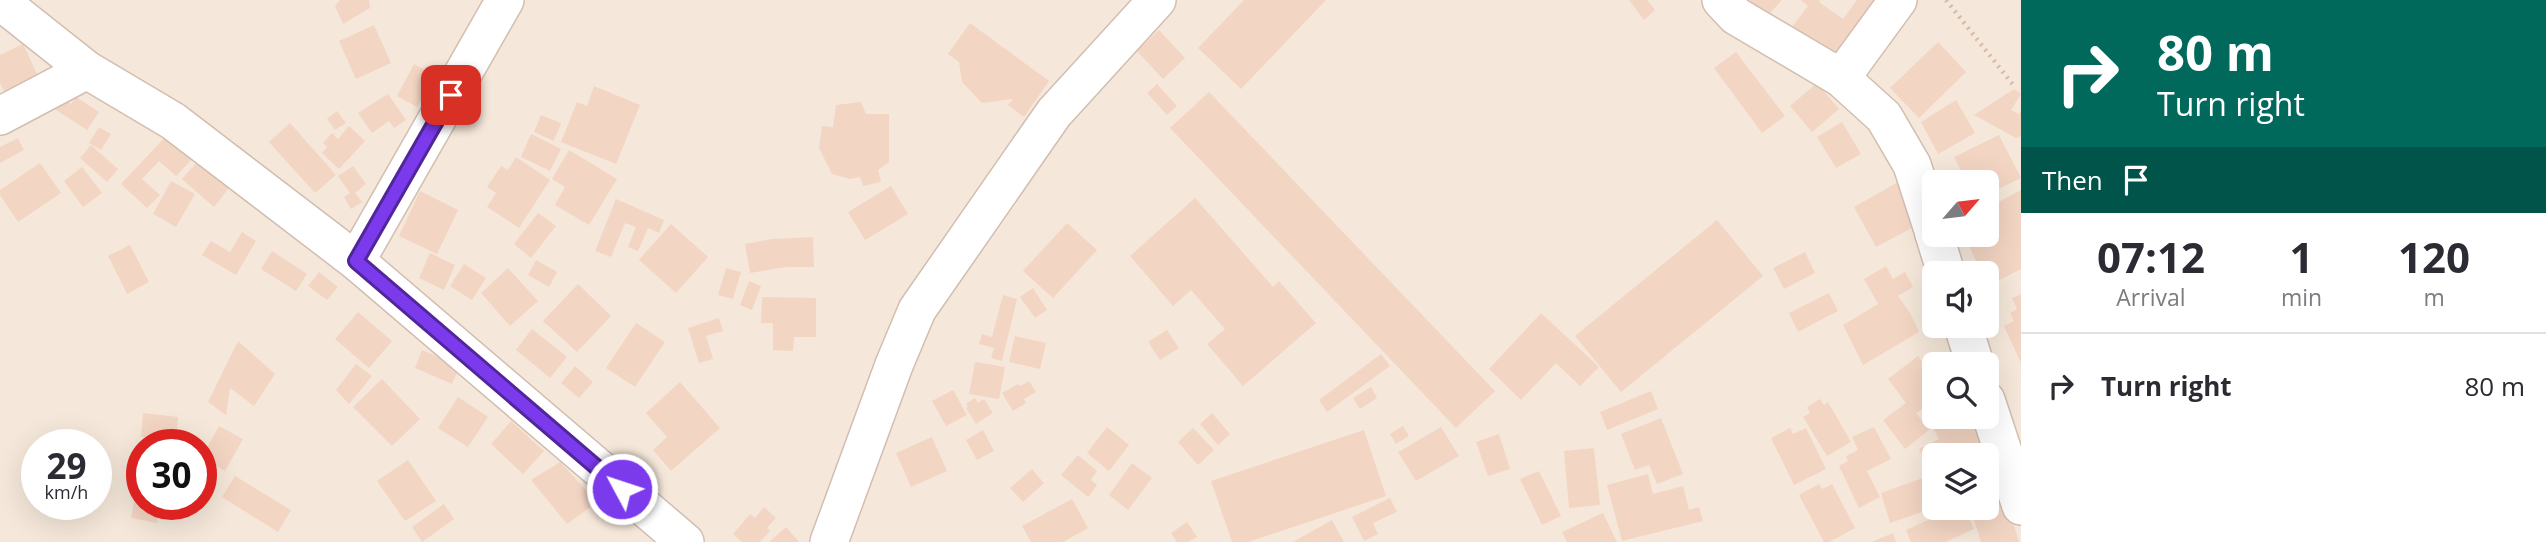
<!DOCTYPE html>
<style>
:root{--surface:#fff;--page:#f2f2f3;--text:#2b2b33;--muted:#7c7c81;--line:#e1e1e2}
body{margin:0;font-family:"Open Sans",sans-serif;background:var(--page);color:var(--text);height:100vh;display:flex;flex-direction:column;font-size:26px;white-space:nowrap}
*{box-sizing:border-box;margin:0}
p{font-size:23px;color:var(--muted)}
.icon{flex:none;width:38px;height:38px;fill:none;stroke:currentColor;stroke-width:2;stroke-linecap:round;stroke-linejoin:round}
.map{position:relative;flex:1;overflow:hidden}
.panel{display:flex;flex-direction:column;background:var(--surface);width:525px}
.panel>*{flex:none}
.banner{background:#00695c;color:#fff;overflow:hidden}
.needle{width:46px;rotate:62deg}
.fabs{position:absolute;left:1922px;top:170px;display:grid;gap:14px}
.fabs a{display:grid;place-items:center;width:77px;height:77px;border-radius:10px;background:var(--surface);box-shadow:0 7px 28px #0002;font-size:35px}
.speed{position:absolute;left:21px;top:429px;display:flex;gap:14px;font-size:35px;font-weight:700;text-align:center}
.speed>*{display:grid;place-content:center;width:91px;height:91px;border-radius:50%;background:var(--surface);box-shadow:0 7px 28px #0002;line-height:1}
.speed small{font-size:18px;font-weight:400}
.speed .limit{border:10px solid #d22;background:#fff;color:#111}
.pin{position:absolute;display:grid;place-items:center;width:60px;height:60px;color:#fff;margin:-30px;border-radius:14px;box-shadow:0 4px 10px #0006}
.me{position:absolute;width:77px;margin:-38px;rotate:310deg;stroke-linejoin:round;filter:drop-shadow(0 0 5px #0008)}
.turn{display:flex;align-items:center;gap:24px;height:147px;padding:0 21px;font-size:32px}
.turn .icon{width:91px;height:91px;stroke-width:2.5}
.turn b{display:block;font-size:49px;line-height:60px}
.then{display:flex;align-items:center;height:66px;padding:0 21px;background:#0003;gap:14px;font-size:26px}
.eta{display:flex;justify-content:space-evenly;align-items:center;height:119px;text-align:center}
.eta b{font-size:42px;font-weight:700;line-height:49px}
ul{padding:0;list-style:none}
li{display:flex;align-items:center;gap:21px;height:105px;padding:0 21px;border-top:2px solid var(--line)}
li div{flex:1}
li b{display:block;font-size:26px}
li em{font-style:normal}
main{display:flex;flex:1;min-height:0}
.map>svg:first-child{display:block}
.residential{fill:#f5e8da;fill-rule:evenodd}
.building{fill:#f3d5c3}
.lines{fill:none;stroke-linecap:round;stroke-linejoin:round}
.minor-casing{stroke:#d1beb0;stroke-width:40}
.path{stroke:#d9b8a5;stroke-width:4.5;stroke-dasharray:2 5;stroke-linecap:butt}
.minor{stroke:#fff;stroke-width:37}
.route-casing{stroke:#51269a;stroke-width:18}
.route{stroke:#7c3aed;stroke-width:12}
</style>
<main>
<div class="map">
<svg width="2021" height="542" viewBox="0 0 2021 542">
<rect width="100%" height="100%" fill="#fdf6ec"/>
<!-- residential -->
<path class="residential" d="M0,0H2021V542H0ZM1934,182H1986V234H1934ZM1934,273H1986V326H1934ZM1934,364H1986V416H1934ZM37,444H96V504H37ZM142,444H201V504H142ZM1934,455H1986V508H1934Z"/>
<!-- building -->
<g class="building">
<path d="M340,0H369L370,8L343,24L335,6Z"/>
<path d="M1244,0H1326L1241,89L1198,48Z"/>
<path d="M1629,0H1647L1655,10L1644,20Z"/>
<path d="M1736,0H1782L1761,23Z"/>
<path d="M1801,0H1820L1819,2L1843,19L1857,0H1884L1836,62L1792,27L1808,6Z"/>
<path d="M970,23L1049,81L1024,117L1008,105L1013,99L982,103L962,82L959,62L948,54Z"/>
<path d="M374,25L391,63L356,79L339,41Z"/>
<path d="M1159,30L1185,58L1163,79L1137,51Z"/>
<path d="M1938,42L1966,72L1919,118L1890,88Z"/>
<path d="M23,44L42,85L8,100L0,83V55Z"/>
<path d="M1736,52L1785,116L1762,133L1714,68Z"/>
<path d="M414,64L434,75L417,107L397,96Z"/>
<path d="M1817,83L1839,109L1812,132L1790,106Z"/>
<path d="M1157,84L1177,106L1167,115L1147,93Z"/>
<path d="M594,86L640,105L616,164L561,142L577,102L587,106Z"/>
<path d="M2014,89L2021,94L2011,110L2019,114L2021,111V136L2016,138L1974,115Z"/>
<path d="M1209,92L1495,391L1456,428L1170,128Z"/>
<path d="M388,94L406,120L394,128L389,121L372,133L358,113Z"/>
<path d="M76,97L99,112L87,130L56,110L63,99L71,104Z"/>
<path d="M1956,100L1975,133L1938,154L1921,122Z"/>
<path d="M861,102L866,114H889V162L878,170L881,182L863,186L860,177L850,179L832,174L819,148L822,126L833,127L836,105Z"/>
<path d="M337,111L346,123L335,130L327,119Z"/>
<path d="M541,115L561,123L554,141L534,132Z"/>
<path d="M1842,122L1861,154L1836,168L1817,137Z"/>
<path d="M290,123L336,175L315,193L269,142Z"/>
<path d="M349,126L365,141L339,169L322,153L327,147L323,143L332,133L338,139Z"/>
<path d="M99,127L111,134L101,150L89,143Z"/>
<path d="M168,134L193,158L176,176L159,161L142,179L160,195L147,208L121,184Z"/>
<path d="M531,134L561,149L550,171L521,157Z"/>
<path d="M1999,135L2021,178L1986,195V182H1967L1954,157Z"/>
<path d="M18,138L24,150L0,163V147Z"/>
<path d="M91,145L118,169L107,182L80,158Z"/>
<path d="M569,150L617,179L589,225L555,205L565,187L552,179Z"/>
<path d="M516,157L550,180L519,228L487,207L496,193L487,187L501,166L508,170Z"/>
<path d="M198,161L229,188L214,207L182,179Z"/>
<path d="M40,163L61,193L18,222L0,195V190Z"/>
<path d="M353,166L366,184L355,193L362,202L351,209L344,197L350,193L338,176Z"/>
<path d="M82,167L102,193L83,207L64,181Z"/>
<path d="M171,181L195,194L176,227L153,214Z"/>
<path d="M1900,181L1923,222L1876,247L1854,207Z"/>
<path d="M891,186L908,214L865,240L848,212Z"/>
<path d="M2021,190V269L1988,286L1986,273H1982L1963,234H1986V214L1995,210L1993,205Z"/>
<path d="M420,191L458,210L437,254L399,236Z"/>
<path d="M1195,198L1273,287L1279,281L1316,323L1243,386L1207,344L1225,329L1191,290L1173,306L1130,256Z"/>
<path d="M616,199L664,220L659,233L648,228L638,251L628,247L636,227L625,223L611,257L595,251Z"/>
<path d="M538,213L556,226L531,258L514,244Z"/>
<path d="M1717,220L1763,276L1621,392L1575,336Z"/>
<path d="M1067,223L1097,250L1053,298L1023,271Z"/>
<path d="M671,224L708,257L676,293L639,260Z"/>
<path d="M242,232L256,241L236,275L202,255L211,241L230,252Z"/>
<path d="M813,237L814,267H786L750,273L745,244L772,239Z"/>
<path d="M130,245L149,282L127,294L108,256Z"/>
<path d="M272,251L307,274L296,291L261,269Z"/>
<path d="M1805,252L1815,273L1784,289L1773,268Z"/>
<path d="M430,253L455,265L444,290L419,278Z"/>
<path d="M536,260L557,272L549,287L528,275Z"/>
<path d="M464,264L486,278L472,300L450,286Z"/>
<path d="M1886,266L1893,279L1905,272L1913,287L1898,296L1910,313L1919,332L1863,365L1843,325L1878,304L1864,279Z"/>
<path d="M508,268L538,301L510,326L481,293Z"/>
<path d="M726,268L741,272L733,299L718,295Z"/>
<path d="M319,272L338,287L327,300L308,286Z"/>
<path d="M749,281L761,286L752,310L740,305Z"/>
<path d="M578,284L611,316L577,352L543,321Z"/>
<path d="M1033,288L1047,310L1035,318L1020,297Z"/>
<path d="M1829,293L1838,311L1798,332L1789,313Z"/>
<path d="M2021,294V363L2004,326L2014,321L2010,313L2017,309L2012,298Z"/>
<path d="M1003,295L1017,299L1002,361L991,358L994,348L979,344L982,334L992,337Z"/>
<path d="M762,297L816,298V337H794L793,351L773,350V323H761Z"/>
<path d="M358,312L392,341L369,368L335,339Z"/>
<path d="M1541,313L1599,367L1580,386L1556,363L1521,400L1489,369Z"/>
<path d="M719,318L723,331L706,336L713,359L699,363L688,328Z"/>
<path d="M636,323L665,342L635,387L606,368Z"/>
<path d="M532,329L567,357L550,378L516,350Z"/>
<path d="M1167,330L1179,348L1160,360L1148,342Z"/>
<path d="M1015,336L1046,343L1040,369L1009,362Z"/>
<path d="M238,341L275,374L254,406L230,388L226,415L208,402Z"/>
<path d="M422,350L460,366L452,384L415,368Z"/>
<path d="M1381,354L1390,366L1327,412L1319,400Z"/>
<path d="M1918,356L1934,378V400L1916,413L1929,430L1905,449L1883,420L1906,403L1888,379Z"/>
<path d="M975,362L1005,367L999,399L969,394Z"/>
<path d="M356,364L372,376L349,404L336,390Z"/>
<path d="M575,366L593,382L579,398L561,383Z"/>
<path d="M382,379L420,419L392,446L353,407Z"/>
<path d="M1029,381L1036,392L1024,399L1026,403L1013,411L1002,393L1018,384L1020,386Z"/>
<path d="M680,382L720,428L671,471L653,450L667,437L646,413Z"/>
<path d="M1371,387L1377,398L1360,409L1353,398Z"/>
<path d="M953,390L967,415L946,426L932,401Z"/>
<path d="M1651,391L1658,409L1607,430L1600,412Z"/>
<path d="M458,397L488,417L468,447L438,428Z"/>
<path d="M975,398L978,403L984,399L993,413L976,424L966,408L968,407L966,404Z"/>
<path d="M1820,399L1824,405L1828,402L1851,442L1827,456L1803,417L1810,413L1807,407Z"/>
<path d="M143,413L178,417L176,441L141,437Z"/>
<path d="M1212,413L1230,434L1218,445L1200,424Z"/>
<path d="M1951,416H1971L1983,443L1958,455H1934V467L1930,469L1919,449L1939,439L1932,426Z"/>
<path d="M1661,418L1683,474L1657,484L1649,465L1635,470L1621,434Z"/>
<path d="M511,421L544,451L523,474L491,444Z"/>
<path d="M219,426L243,439L225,471L202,457Z"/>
<path d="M1403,426L1409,436L1396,444L1390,434Z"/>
<path d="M1107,427L1129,445L1109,471L1087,453Z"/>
<path d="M1441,427L1459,456L1416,481L1398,452Z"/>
<path d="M1874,427L1891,459L1867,471L1880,497L1859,508L1839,466L1848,461L1846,456L1858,450L1852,437Z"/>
<path d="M1193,428L1214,450L1198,465L1178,442Z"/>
<path d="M1790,428L1793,434L1806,428L1826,469L1794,485L1771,438Z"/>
<path d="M983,430L994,451L977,460L966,440Z"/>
<path d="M1364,430L1386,496L1248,542H1232L1211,481Z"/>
<path d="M1499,434L1510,469L1488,476L1476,442Z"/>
<path d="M932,437L947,471L911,487L896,453Z"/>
<path d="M1594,448L1600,505L1569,508L1564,451Z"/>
<path d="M1987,451L2000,485L1986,490V455H1976Z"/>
<path d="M1078,455L1097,471L1091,480L1097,485L1088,497L1061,475Z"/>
<path d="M408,460L436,501L405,521L377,481Z"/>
<path d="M560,462L597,502L567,524L531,480Z"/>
<path d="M1132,463L1152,478L1128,510L1109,495Z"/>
<path d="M1032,469L1044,483L1023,502L1010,488Z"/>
<path d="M1539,471L1561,516L1542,525L1520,479Z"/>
<path d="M1648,474L1653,494L1683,486L1689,510L1699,507L1703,521L1622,541L1607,485Z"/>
<path d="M1934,474V508L1890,523L1881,493Z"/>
<path d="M235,476L291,510L278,532L222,497Z"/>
<path d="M137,484H142V504H160L157,523L131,518Z"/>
<path d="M1819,484L1822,489L1832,484L1855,528L1829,542H1824L1799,495Z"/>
<path d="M1390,498L1397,512L1373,523L1378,534L1364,541L1352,517Z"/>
<path d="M1072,499L1088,528L1063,542H1031L1022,526Z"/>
<path d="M2006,499L2019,542H1981L1971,510L1986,508V505Z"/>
<path d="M444,504L454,519L422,542L412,527Z"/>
<path d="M764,507L776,518L767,528L770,531L760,542H742L733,534L750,514L755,518Z"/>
<path d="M1954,508H1964L1974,529L1945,542H1911L1906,530Z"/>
<path d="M1603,513L1617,542H1567L1562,532Z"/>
<path d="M1332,520L1344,542H1293Z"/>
<path d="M1187,522L1197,537L1188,542H1177L1171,533Z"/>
<path d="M786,527L799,542H769Z"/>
<path d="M1893,533L1896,542H1871Z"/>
</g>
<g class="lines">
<!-- minor casing -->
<g class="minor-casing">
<g id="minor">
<path d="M1721,0L1736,16L1841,78L1884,117L1912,165L1934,233"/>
<path d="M0,1L87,70L173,121L356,261L685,542"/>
<path d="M1841,78L1898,0"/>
<path d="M0,116L87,70"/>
<path d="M1934,234L1946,273"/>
<path d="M356,261L505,0"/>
<path d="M1963,326L1975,364"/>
<path d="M1986,400L2021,506"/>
<path d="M829,542L894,365L917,310L1054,113L1157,0"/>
</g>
</g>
<!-- path -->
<path class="path" d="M1946,0L2014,86"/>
<!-- minor -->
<use href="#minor" class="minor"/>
</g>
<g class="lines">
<!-- route casing -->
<g class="route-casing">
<path id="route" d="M451,95L356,261L622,489"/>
</g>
<!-- route -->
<use href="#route" class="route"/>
</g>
</svg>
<div class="fabs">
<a><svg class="needle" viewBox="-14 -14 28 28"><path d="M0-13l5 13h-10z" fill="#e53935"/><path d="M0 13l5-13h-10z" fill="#7c7c81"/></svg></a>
<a><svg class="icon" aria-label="sound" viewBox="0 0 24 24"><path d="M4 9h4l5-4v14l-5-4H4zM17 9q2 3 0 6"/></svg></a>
<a><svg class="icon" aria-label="search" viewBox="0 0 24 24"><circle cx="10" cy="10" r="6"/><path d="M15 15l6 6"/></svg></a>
<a><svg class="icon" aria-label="layers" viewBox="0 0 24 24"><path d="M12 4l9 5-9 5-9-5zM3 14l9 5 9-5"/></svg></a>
</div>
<div class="speed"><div>29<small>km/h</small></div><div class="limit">30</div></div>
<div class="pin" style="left:451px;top:95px;background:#d93025"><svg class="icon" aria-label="arrive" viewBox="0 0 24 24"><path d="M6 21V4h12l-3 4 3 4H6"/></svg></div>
<svg class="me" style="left:622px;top:489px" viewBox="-20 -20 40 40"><circle r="17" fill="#7c3aed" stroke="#fff" stroke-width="3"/><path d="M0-11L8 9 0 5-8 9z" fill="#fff"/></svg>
</div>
<section class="panel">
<div class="banner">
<div class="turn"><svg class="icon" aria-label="right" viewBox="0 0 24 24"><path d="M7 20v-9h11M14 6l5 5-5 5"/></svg><div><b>80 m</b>Turn right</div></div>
<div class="then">Then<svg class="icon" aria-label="arrive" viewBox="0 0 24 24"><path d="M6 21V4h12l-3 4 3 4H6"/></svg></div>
</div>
<div class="eta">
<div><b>07:12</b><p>Arrival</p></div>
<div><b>1</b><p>min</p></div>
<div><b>120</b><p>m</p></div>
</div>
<ul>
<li><svg class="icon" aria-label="right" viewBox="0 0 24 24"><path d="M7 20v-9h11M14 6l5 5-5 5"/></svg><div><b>Turn right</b></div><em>80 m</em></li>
</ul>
</section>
</main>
